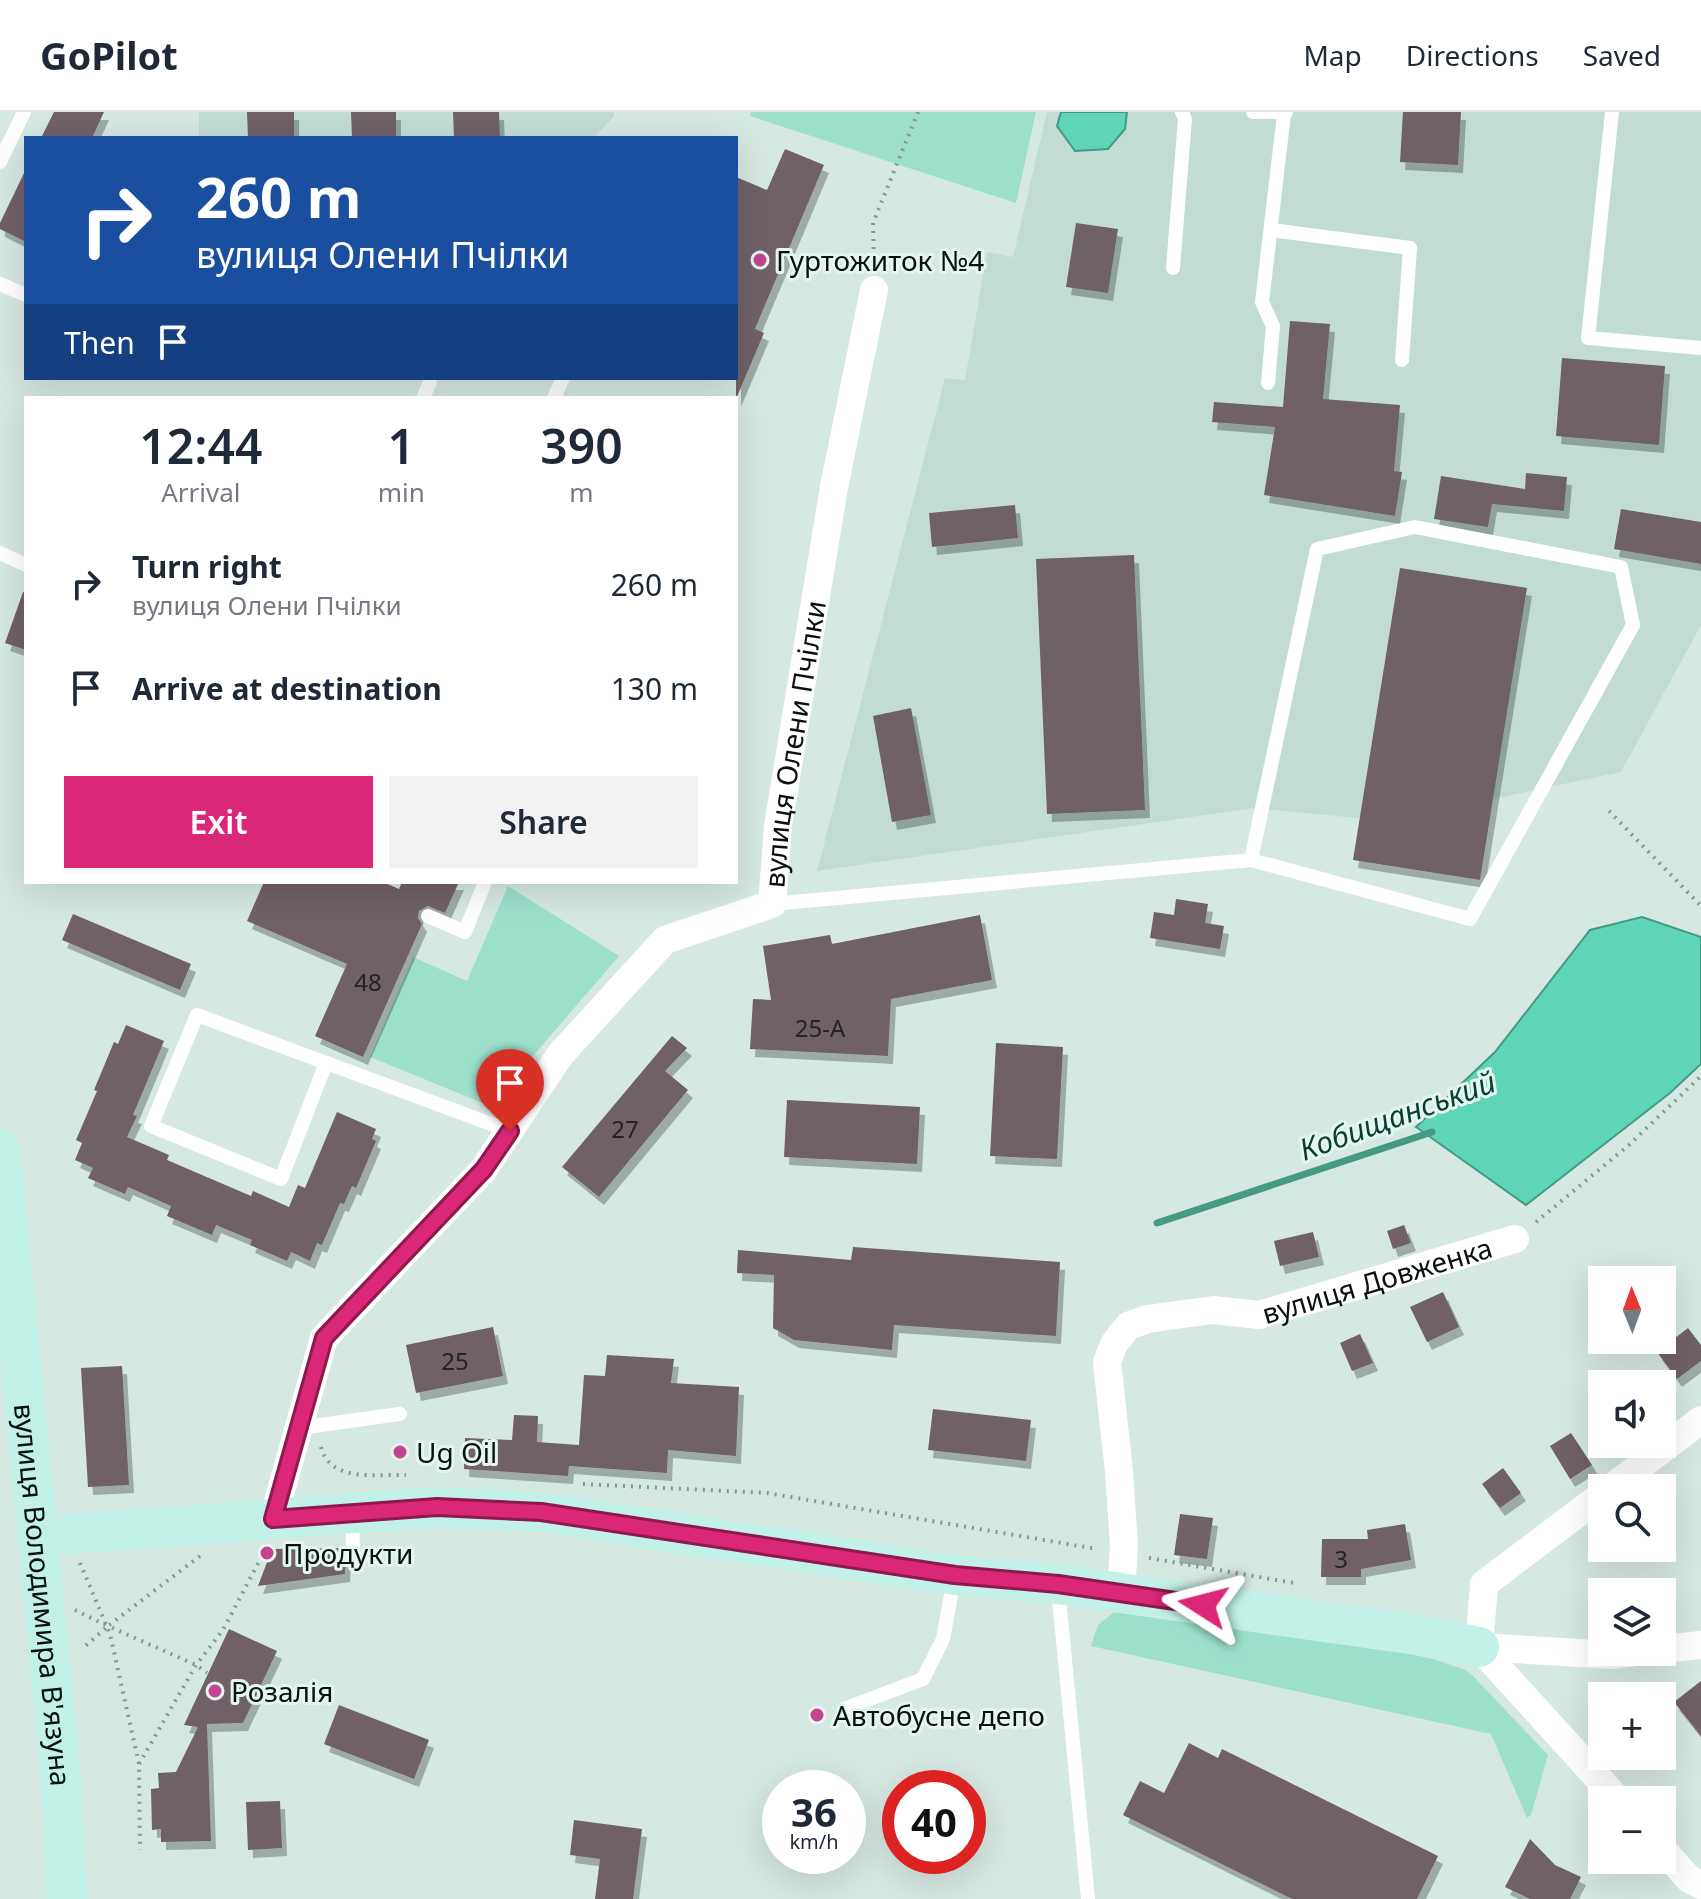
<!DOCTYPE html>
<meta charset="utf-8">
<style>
:root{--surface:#fff;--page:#f2f2f3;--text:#1f2937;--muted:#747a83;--line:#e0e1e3;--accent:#db2777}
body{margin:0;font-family:"Noto Sans",sans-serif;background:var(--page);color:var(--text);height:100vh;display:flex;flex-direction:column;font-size:30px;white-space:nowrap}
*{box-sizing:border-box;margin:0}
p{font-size:26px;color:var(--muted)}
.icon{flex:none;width:44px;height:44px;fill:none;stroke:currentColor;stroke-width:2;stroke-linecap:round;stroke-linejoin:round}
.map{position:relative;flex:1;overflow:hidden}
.drawer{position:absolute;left:24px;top:284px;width:714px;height:488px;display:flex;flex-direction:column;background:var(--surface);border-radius:0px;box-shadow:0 8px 32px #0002}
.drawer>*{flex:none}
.hud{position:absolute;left:24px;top:24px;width:714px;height:244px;border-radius:0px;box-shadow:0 8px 32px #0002;background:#1a4fa0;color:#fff;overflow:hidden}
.needle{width:52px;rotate:359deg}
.tools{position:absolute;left:1588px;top:1154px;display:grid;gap:16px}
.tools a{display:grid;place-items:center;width:88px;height:88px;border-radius:0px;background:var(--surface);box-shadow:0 8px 32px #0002;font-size:40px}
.speed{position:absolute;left:762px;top:1658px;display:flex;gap:16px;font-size:40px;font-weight:700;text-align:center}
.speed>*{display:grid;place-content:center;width:104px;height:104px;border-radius:50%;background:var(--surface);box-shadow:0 8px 32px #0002;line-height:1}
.speed small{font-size:20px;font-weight:400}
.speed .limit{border:12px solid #d22;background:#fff;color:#111}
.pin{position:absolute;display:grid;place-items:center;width:68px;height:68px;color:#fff;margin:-82px -34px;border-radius:50% 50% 50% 0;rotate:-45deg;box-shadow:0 0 8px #0007}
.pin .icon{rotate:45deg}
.me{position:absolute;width:88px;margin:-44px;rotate:279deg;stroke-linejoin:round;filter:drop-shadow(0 0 6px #0008)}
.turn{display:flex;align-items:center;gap:28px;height:168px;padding:0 40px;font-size:36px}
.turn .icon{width:104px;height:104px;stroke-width:2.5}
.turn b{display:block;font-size:56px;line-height:68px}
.then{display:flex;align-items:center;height:76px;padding:0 40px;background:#0003;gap:16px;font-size:30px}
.eta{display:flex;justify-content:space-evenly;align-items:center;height:136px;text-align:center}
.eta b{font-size:48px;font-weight:600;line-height:56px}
.primary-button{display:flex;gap:16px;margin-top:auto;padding:16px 40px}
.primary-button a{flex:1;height:92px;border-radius:0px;background:var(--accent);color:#fff;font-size:32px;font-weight:600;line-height:92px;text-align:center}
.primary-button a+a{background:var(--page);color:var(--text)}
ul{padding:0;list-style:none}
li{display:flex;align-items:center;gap:24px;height:104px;padding:0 40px}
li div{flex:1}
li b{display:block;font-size:30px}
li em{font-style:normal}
header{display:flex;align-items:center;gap:48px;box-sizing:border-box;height:112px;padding:0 40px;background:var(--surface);border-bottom:2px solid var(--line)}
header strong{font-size:38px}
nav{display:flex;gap:44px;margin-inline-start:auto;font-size:28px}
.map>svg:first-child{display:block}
.built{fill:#c2dcd4}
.green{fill:#9ce0cc}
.water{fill:#5ed5b6;stroke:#459a84;stroke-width:2}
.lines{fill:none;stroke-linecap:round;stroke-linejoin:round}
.stream{stroke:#459a84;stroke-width:7}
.building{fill:#6f6067;filter:url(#shadow)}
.path{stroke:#899792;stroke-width:4;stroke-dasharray:2 6;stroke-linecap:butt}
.lane{stroke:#fff;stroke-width:14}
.street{stroke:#fff;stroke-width:28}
.secondary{stroke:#c2f2e7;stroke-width:40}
.route-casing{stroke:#8e194d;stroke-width:20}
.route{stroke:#db2777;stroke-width:14}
.poi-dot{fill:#c3438e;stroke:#e4f6f0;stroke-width:3}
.labels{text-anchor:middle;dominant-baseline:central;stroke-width:6;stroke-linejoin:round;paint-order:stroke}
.number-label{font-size:24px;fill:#232525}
.poi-label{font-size:28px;fill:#0a110f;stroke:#e4f6f0;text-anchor:start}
.street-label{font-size:28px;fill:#0a110f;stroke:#e4f6f0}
.water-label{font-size:30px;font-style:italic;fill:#093f33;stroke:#e4f6f0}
</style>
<header>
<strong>GoPilot</strong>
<nav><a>Map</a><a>Directions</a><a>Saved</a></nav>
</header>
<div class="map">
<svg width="1701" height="1787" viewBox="0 0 1701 1787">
<defs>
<filter id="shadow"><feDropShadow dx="5" dy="8" stdDeviation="0" flood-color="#0004"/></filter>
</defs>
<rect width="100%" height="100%" fill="#d6e8e2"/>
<!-- built -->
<g class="built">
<path d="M199,0H614V4L594,26H199Z"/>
<path d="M1047,0H1701V513L1621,660L1387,709L1254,696L817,759L945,266L965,268L987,140L1013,145Z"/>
</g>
<!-- green -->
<g class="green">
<path d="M751,0H1036L1016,91L750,4Z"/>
<path d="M508,774L619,844L490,994L370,945L413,845L467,869Z"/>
<path d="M1114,1500L1418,1542L1466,1558L1473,1564L1548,1643L1531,1703L1527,1706L1491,1622L1091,1534L1098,1513Z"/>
</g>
<!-- water -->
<g class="water">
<path d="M1061,0H1127L1125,17L1108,37L1075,39L1057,14Z"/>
<path d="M1642,805L1701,825V952L1670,981L1526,1093L1416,1015L1495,940L1590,818Z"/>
</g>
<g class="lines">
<!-- stream -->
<path class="stream" d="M1157,1111L1432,1020"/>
</g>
<!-- building -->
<g class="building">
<path d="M54,0H104L92,26H41Z"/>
<path d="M247,0H294V26H248Z"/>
<path d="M351,0H396V26H352Z"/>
<path d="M453,0H499L500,26H454Z"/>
<path d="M1403,0H1461L1458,53L1400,50Z"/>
<path d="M785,37L824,53L755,217L764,221L736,287V65L767,78Z"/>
<path d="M26,57V130L0,117V111Z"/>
<path d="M1076,111L1118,117L1108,181L1066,175Z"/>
<path d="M1290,209L1330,212L1323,287L1400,293L1394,359L1402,360L1395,404L1264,383L1275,315L1212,310L1214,290L1283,295Z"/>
<path d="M1562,246L1665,254L1659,333L1556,324Z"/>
<path d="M1526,361L1567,365L1564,399L1492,392L1488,415L1434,407L1441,364L1525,377Z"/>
<path d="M1015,393L1018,426L932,435L929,401Z"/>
<path d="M1621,397L1701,410V452L1614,437Z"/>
<path d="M1134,443L1145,698L1047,702L1036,447Z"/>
<path d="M1400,456L1527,476L1480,768L1353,748Z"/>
<path d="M23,480L26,481V538L5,531Z"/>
<path d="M911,596L931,703L892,710L873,604Z"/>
<path d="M264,770H383L399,777L402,770H459L445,801L428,794L419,799L418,806L422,812L363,945L315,924L347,852L247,809Z"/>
<path d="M1176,787L1208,792L1205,811L1224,814L1220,837L1150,826L1154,800L1174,803Z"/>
<path d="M73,802L191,852L180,878L62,828Z"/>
<path d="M980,803L992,868L891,887L888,944L750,937L753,887L771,888L763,834L830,823L832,832Z"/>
<path d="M126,913L164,929L133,1003L137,1004L127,1025L169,1043L167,1048L251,1084L253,1079L289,1095L298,1073L305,1076L337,1000L376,1017L372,1027L376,1029L356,1076L352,1074L344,1092L340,1091L322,1133L317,1131L310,1149L291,1140L287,1149L250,1133L252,1128L216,1113L212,1123L167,1104L171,1094L128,1075L125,1082L88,1066L93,1056L75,1048L82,1031L76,1028L97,979L94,978L114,930L118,932Z"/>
<path d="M672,924L687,936L665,959L688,978L599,1085L562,1055Z"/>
<path d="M996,931L1063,935L1057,1047L990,1044Z"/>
<path d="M787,988L920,995L917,1052L784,1045Z"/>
<path d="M1404,1113L1411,1131L1393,1137L1387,1119Z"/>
<path d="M1313,1120L1319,1145L1280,1154L1274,1129Z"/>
<path d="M853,1135L1060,1150L1056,1224L894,1213L892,1238L794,1228L773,1216L774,1163L737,1161L738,1138L851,1148Z"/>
<path d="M1443,1180L1459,1215L1427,1230L1410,1195Z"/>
<path d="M493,1215L503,1264L416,1281L406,1233Z"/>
<path d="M1688,1216L1701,1233V1249L1677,1267L1657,1240Z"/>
<path d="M1360,1222L1373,1251L1352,1259L1340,1231Z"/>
<path d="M607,1243L674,1247L671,1271L739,1275L736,1344L668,1338L667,1361L569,1354L568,1364L464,1357L465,1326L512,1328L514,1303L538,1304L537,1330L579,1333L584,1263L605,1264Z"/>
<path d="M122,1254L129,1373L88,1375L81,1256Z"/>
<path d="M933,1297L1031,1308L1026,1349L928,1338Z"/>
<path d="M1571,1321L1592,1353L1570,1367L1550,1334Z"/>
<path d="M1503,1356L1521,1381L1500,1396L1482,1372Z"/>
<path d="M1180,1402L1213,1406L1207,1447L1174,1443Z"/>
<path d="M1405,1412L1411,1448L1361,1457V1465H1321L1322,1427H1368L1367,1418Z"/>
<path d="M343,1436L346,1443L345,1462L258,1474L272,1437Z"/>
<path d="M229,1517L277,1539L243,1611L207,1612L211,1729L161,1730V1717L152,1718L151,1677L159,1676L158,1661L176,1660L198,1615L184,1613Z"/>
<path d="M1701,1569V1624L1674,1590Z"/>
<path d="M339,1593L429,1628L414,1667L324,1632Z"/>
<path d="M1189,1631L1218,1646L1222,1637L1438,1744L1417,1787H1292L1123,1703L1140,1669L1164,1681Z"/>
<path d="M280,1689L282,1736L248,1738L246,1690Z"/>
<path d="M574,1708L642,1717L633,1787H595L600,1747L570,1743Z"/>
<path d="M1530,1727L1555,1753L1581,1765L1570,1787H1530L1505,1775Z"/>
</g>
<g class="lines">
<!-- path -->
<g class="path">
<path d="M874,153L873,111L918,0"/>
<path d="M1609,699L1701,794"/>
<path d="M1536,1110L1629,1033L1701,964"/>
<path d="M321,1335C330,1371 377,1362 406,1363"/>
<path d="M583,1372L767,1381L1097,1437"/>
<path d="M200,1444L108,1514L196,1553L207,1561"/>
<path d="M1149,1446L1294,1471"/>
<path d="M80,1451L110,1522L139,1652L140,1738"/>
<path d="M75,1498L108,1514L82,1537"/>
<path d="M139,1652L196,1553L223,1518L264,1440"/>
</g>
<!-- lane -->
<g class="lane">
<path d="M1253,0H1286"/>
<path d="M1612,0L1588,226L1701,236"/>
<path d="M0,50L24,0"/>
<path d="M1271,118L1410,136L1402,248"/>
<path d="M1173,156L1185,7L1182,0"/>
<path d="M0,172L26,183"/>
<path d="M1268,271L1273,214L1262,190L1284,2"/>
<path d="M423,286L430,270"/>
<path d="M554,286L563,266"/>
<path d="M0,441L26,453"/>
<path d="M772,792L1251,748L1317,437L1415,415L1621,455L1633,513L1470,807L1251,748"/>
<path d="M428,804L465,820L485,770"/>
<path d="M326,951L281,1067L151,1014L197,903L510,1019"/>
<path d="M299,1316L400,1302"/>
<path d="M352,1405L353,1436"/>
<path d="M1058,1476L1088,1787"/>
<path d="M844,1597L923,1567L943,1527L954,1467"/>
</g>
<!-- street -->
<g class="street">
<path d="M1611,1376L1701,1308"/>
<path id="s1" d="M273,1407L324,1226L484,1057L560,943L665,828L772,792L778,714L834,375L874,178"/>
<path id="s2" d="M1121,1481L1124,1434L1119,1360L1107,1250L1114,1232L1128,1214L1147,1207L1213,1198L1259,1203L1515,1127"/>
<path d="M1479,1535L1484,1472L1602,1383"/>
<path d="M1479,1535L1618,1688"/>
<path d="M1479,1535L1612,1543L1637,1540"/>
<path d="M1662,1537L1701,1533"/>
<path d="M1662,1737L1689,1767L1701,1773"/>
</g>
<!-- secondary -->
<g class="secondary">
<path id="s3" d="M0,1037L61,1665L67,1787"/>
<path d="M40,1424L437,1395L541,1400L955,1463L1058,1472L1416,1523L1479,1535"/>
</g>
</g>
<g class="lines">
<!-- route casing -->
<g class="route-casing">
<path id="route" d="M510,1019L484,1057L324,1226L273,1407L437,1395L541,1400L955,1463L1058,1472L1203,1493"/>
</g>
<!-- route -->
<use href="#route" class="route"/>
</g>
<!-- markers -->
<g class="poi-dot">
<circle cx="760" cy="148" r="8"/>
<circle cx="400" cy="1340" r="8"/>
<circle cx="267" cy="1441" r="8"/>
<circle cx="215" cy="1579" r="8"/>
<circle cx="817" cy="1603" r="8"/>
</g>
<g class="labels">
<!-- number labels -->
<g class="number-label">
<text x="368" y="869">48</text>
<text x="820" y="915">25-А</text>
<text x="625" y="1016">27</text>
<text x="455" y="1248">25</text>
<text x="1341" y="1446">3</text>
</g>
<!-- poi labels -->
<g class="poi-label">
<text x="776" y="148">Гуртожиток №4</text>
<text x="416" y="1340">Ug Oil</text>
<text x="283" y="1441">Продукти</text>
<text x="231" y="1579">Розалія</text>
<text x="833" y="1603">Автобусне депо</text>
</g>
<!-- street labels -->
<g class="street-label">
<text stroke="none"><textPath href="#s1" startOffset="988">вулиця Олени Пчілки</textPath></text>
<text stroke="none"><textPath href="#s2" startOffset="530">вулиця Довженка</textPath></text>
<text stroke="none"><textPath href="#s3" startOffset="448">вулиця Володимира В'язуна</textPath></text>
</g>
<!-- water labels -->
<g class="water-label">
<text transform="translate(1397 1003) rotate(-20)">Кобищанський</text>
</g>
</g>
</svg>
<div class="tools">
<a><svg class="needle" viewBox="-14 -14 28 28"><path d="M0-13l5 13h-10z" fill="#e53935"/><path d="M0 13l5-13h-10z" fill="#747a83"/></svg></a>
<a><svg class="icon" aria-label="sound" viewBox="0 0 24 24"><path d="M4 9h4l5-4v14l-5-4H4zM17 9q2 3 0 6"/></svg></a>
<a><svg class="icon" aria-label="search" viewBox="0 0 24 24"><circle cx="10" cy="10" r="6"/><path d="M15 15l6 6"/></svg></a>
<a><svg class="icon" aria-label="layers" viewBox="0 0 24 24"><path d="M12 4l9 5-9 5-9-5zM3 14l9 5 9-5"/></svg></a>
<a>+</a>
<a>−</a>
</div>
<div class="speed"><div>36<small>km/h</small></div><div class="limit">40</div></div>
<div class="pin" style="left:510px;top:1019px;background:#d93025"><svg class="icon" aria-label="arrive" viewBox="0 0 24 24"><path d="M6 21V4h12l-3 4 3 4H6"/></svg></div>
<svg class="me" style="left:1203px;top:1493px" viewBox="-20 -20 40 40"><path d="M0-17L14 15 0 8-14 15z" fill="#db2777" stroke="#fff" stroke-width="4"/></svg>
<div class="hud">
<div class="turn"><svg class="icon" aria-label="right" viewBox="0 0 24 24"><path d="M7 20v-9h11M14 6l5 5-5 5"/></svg><div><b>260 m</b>вулиця Олени Пчілки</div></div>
<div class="then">Then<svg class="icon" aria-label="arrive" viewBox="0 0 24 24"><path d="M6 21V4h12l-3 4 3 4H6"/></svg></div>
</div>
<section class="drawer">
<div class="eta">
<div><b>12:44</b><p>Arrival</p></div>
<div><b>1</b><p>min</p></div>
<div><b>390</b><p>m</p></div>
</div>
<ul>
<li><svg class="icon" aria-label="right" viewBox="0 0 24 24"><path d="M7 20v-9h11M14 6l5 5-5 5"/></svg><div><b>Turn right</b><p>вулиця Олени Пчілки</p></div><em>260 m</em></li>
<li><svg class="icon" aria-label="arrive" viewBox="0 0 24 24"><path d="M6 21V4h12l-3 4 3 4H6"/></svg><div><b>Arrive at destination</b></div><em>130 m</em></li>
</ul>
<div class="primary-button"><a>Exit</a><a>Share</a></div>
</section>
</div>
